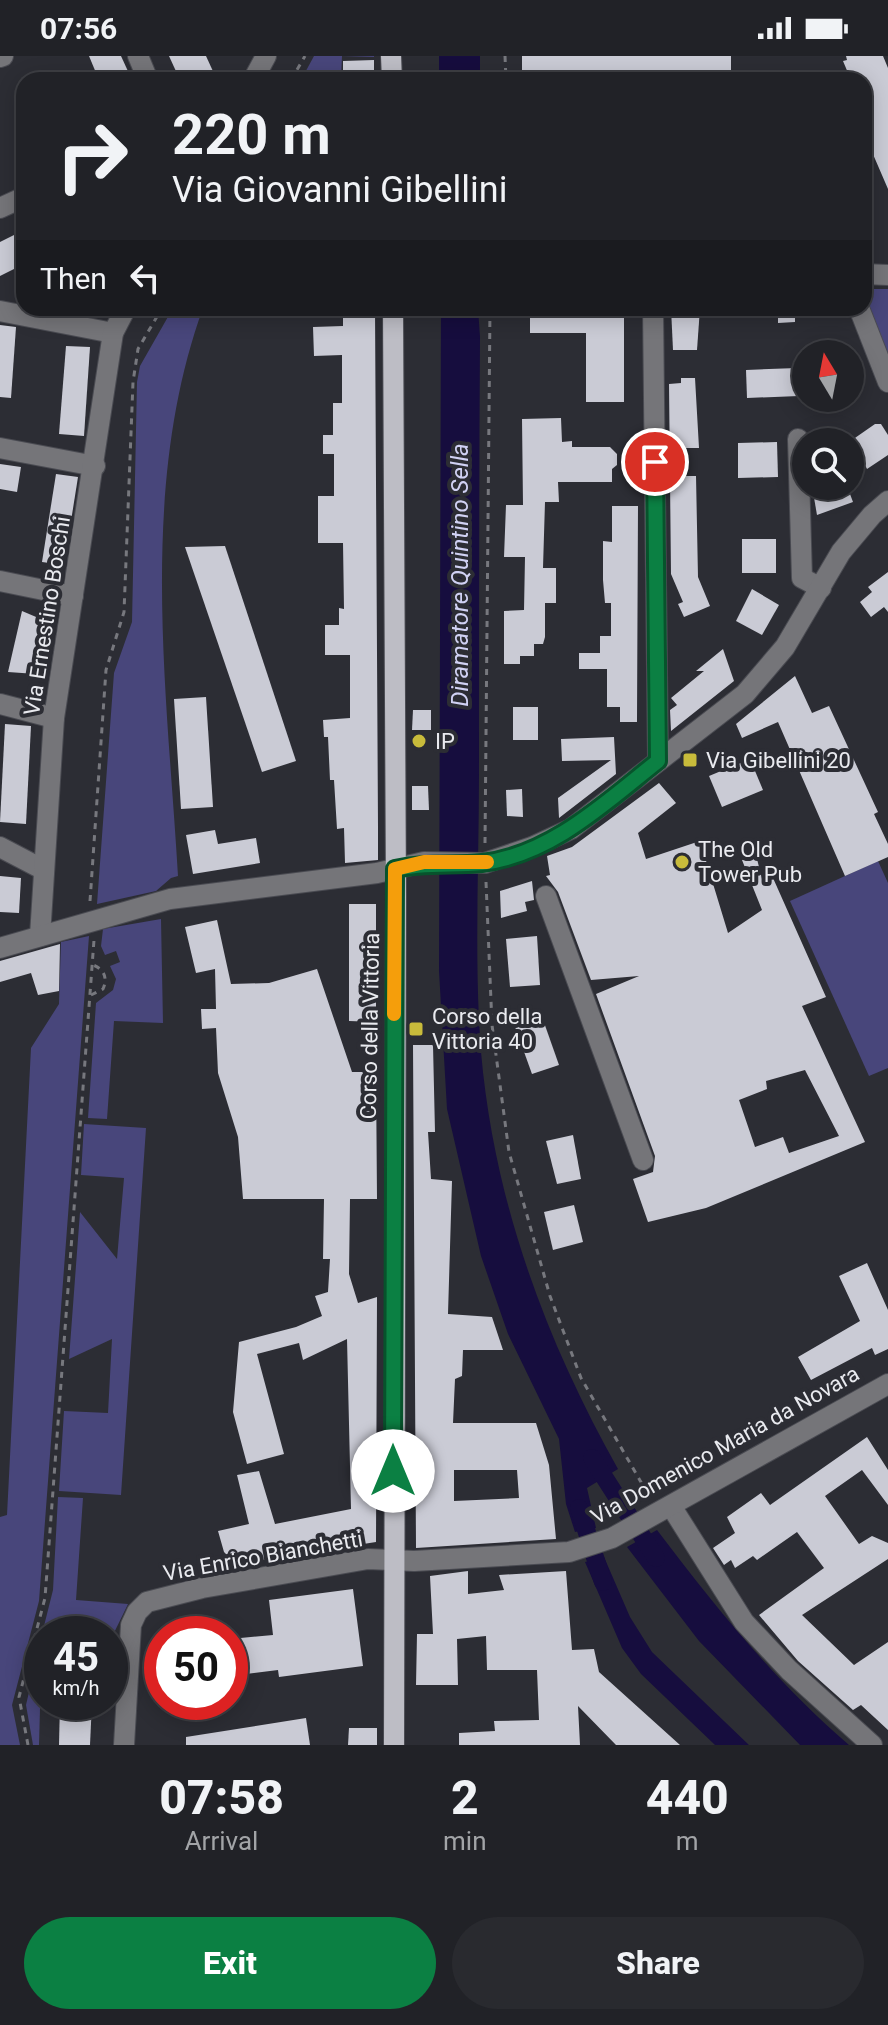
<!DOCTYPE html>
<style>
:root{--surface:#212227;--page:#292a2f;--text:#f1f3f6;--muted:#a2a4a7;--line:#3e3f44;--accent:#0b8043}
body{margin:0;font-family:Roboto,sans-serif;background:var(--page);color:var(--text);height:100vh;display:flex;flex-direction:column;font-size:30px;white-space:nowrap}
*{box-sizing:border-box;margin:0}
p{font-size:26px;color:var(--muted)}
.icon{flex:none;width:44px;height:44px;fill:none;stroke:currentColor;stroke-width:2;stroke-linecap:round;stroke-linejoin:round}
.map{position:relative;height:1689px;overflow:hidden}
.side{display:flex;flex-direction:column;background:var(--surface);flex:1}
.side>*{flex:none}
.guide{position:absolute;left:16px;top:16px;width:856px;height:244px;border-radius:24px;box-shadow:0 4px 20px #0003,0 0 0 2px var(--line);background:#212227;color:var(--text);overflow:hidden}
.needle{width:52px;rotate:350deg}
.tools{position:absolute;left:792px;top:284px;display:grid;gap:16px}
.tools a{display:grid;place-items:center;width:72px;height:72px;border-radius:50%;background:var(--surface);box-shadow:0 4px 20px #0003,0 0 0 2px var(--line);font-size:40px}
.speed{position:absolute;left:24px;top:1560px;display:flex;gap:16px;font-size:40px;font-weight:700;text-align:center}
.speed>*{display:grid;place-content:center;width:104px;height:104px;border-radius:50%;background:var(--surface);box-shadow:0 4px 20px #0003,0 0 0 2px var(--line);line-height:1}
.speed small{font-size:20px;font-weight:400}
.speed .limit{border:12px solid #d22;background:#fff;color:#111}
.pin{position:absolute;display:grid;place-items:center;width:68px;height:68px;color:#fff;margin:-34px;border:4px solid #fff;border-radius:50%;box-shadow:0 2px 8px #0007}
.me{position:absolute;width:88px;margin:-44px;rotate:0deg;stroke-linejoin:round;filter:drop-shadow(0 0 6px #0008)}
.turn{display:flex;align-items:center;gap:28px;height:168px;padding:0 24px;font-size:36px}
.turn .icon{width:104px;height:104px;stroke-width:2.5}
.turn b{display:block;font-size:56px;line-height:68px}
.then{display:flex;align-items:center;height:76px;padding:0 24px;background:#0003;gap:16px;font-size:30px}
.eta{display:flex;justify-content:space-evenly;align-items:center;height:136px;text-align:center}
.eta b{font-size:48px;font-weight:800;line-height:56px}
.primary-button{display:flex;gap:16px;margin-top:auto;padding:16px 24px}
.primary-button a{flex:1;height:92px;border-radius:48px;background:var(--accent);color:#fff;font-size:32px;font-weight:800;line-height:92px;text-align:center}
.primary-button a+a{background:var(--page);color:var(--text)}
.status{display:flex;justify-content:space-between;align-items:center;height:56px;padding:0 40px;background:var(--surface);direction:ltr}
.status svg{height:22px;fill:currentColor}
.map>svg:first-child{display:block}
.green{fill:#48467b}
.water{fill:#160d3e}
.lines{fill:none;stroke-linecap:round;stroke-linejoin:round}
.canal{stroke:#160d3e;stroke-width:18}
.building{fill:#cacbd5;fill-rule:evenodd}
.minor-casing{stroke:#4a4b52;stroke-width:22}
.major-casing{stroke:#4a4b52;stroke-width:22}
.path{stroke:#77787e;stroke-width:3;stroke-dasharray:6 6;stroke-linecap:butt}
.minor{stroke:#757579;stroke-width:20}
.major{stroke:#bdbdc5;stroke-width:20}
.route-casing{stroke:#07532c;stroke-width:20}
.route{stroke:#0b8043;stroke-width:14}
.slow{stroke:#f59e0b;stroke-width:14}
.poi-dot{fill:#c8bb3b;stroke:#2c2d34;stroke-width:3}
.labels{text-anchor:middle;dominant-baseline:central;stroke-width:8;stroke-linejoin:round;paint-order:stroke}
.street-label{font-size:22px;fill:#e9eaef;stroke:#2c2d34}
.poi-label{font-size:22px;fill:#e9eaef;stroke:#2c2d34;text-anchor:start}
.water-label{font-size:24px;font-style:italic;fill:#d0d1f3;stroke:#2c2d34}
</style>
<div class="status"><b>07:56</b><svg viewBox="0 0 49 12"><path d="M0 12V9h3v3zM5 12V6h3v6zM10 12V3h3v9zM15 12V0h3v12zM26 1h20v11H26zM47 4h2v5h-2z"/></svg></div>
<div class="map">
<svg width="888" height="1689" viewBox="0 0 888 1689">
<rect width="100%" height="100%" fill="#2c2d34"/>
<!-- green -->
<g class="green">
<path d="M314,0H374V1L342,0L341,22L301,24Z"/>
<path d="M864,233H888V310L864,246Z"/>
<path d="M173,252H203C138,432 167,633 178,820L171,822L156,835L97,848L114,617L132,566L137,326L140,310Z"/>
<path d="M878,805L888,827V1012L869,1020L790,845Z"/>
<path d="M161,863L163,967L114,965L107,1063L88,1062L96,947L113,934L116,923L110,910L120,906L116,895L105,899L101,890L103,873Z"/>
<path d="M89,880L39,1545L12,1649L20,1689H0V1461L7,1459L31,992L59,948L61,886Z"/>
<path d="M84,1068L146,1072L121,1439L59,1435L64,1355L108,1357L112,1283L69,1303L80,1156L117,1203L124,1122L81,1119Z"/>
<path d="M58,1441L83,1442L76,1544L128,1548L111,1583L110,1600V1578H42L53,1534Z"/>
<path d="M42,1580L39,1689H33L26,1649Z"/>
</g>
<!-- water -->
<g class="water">
<rect x="439" y="0" width="41" height="24"/>
<path d="M441,252H478L480,281C479,427 479,572 479,717C479,810 474,904 481,996C494,1145 545,1283 618,1413L587,1432L596,1472L575,1476L566,1448L559,1383L508,1278L481,1200L447,1053L439,915Z"/>
<path d="M657,1474C716,1552 775,1625 849,1689H800L699,1585L627,1491Z"/>
<path d="M604,1501L630,1561L652,1596L749,1689H715L641,1618L622,1592L585,1506Z"/>
</g>
<g class="lines">
<!-- canal -->
<g class="canal">
<path d="M592,1402L656,1502"/>
<path d="M579,1452L603,1526"/>
</g>
</g>
<!-- building -->
<g class="building">
<path d="M89,0H121L132,24H99Z"/>
<path d="M169,0H206L217,24H180Z"/>
<rect x="522" y="0" width="209" height="24"/>
<path d="M846,0H883L888,12V133L869,89L873,87L864,65V24H851L843,5L847,4Z"/>
<path d="M374,4V24H343V5Z"/>
<path d="M24,174V208L0,220V186Z"/>
<path d="M343,252H375L378,770V804L345,807L344,772L337,773L334,724H330L328,681H324L323,664L350,662V599H325V569H339V552L344,553L343,487H318V440H334V398H323V379H333V347H342V299L314,300L313,271L343,270Z"/>
<path d="M530,252H624V346H586V277H530Z"/>
<path d="M671,252H700L697,294H673Z"/>
<path d="M778,252H795V266L778,267Z"/>
<path d="M0,269L16,271L11,342L0,341Z"/>
<path d="M66,290L90,291L84,380L59,378Z"/>
<path d="M797,312L799,340L747,342L746,314Z"/>
<path d="M681,322H695L699,392H685V420H696L698,521L710,550L684,561L678,548L683,546L671,518L669,328L681,327Z"/>
<path d="M561,362L562,386L572,385V391H610L617,398V409L612,413V426H558L559,446H545L543,512H556V547H545V581L543,588H534V600H520V608H504V555L524,554L525,501H504L506,449H523L522,363Z"/>
<path d="M875,368H881L888,379V399L867,413L852,384Z"/>
<path d="M777,386L778,421L738,422V387Z"/>
<path d="M0,408L21,411L17,436L0,433Z"/>
<path d="M56,418L78,421L64,509L42,506Z"/>
<path d="M812,430H847L853,446L817,459Z"/>
<path d="M612,450H638L637,666H620V651H607V613H579V597H600V580H611V547H605L603,524V485L612,486Z"/>
<rect x="742" y="483" width="34" height="34"/>
<path d="M225,490L296,705L262,716L185,491Z"/>
<path d="M888,516V556L884,551L871,561L860,546L872,536L868,531Z"/>
<path d="M752,533L779,549L762,579L736,565Z"/>
<path d="M22,555L48,566L36,618L8,616Z"/>
<path d="M723,593L734,625L671,675L670,654L677,649L671,642L704,615H696Z"/>
<path d="M795,620L812,657L829,650L878,756L874,758L888,788V801L845,820L778,666L742,682L736,668Z"/>
<path d="M206,641L213,751L181,753L174,643Z"/>
<rect x="513" y="651" width="25" height="33"/>
<path d="M413,654H431V674H412Z"/>
<path d="M5,668L31,670L26,768L0,766Z"/>
<path d="M614,681L616,718L559,762L558,742L611,704L562,705L561,683Z"/>
<path d="M750,703L763,734L722,751L709,720Z"/>
<path d="M659,727L676,747L638,777L646,803L700,785L728,877L762,854L742,804L756,799L763,827L773,822L826,941L802,950L865,1086L706,1152L648,1166L633,1123L653,1116L655,1100L596,938L639,920L591,924L558,836L546,820L550,819L547,800L572,791ZM805,1014L839,1080L789,1097L783,1081L755,1091L739,1044L767,1033L766,1025Z"/>
<path d="M412,730H428L429,754H412Z"/>
<path d="M522,733L523,761L507,760L506,734Z"/>
<path d="M215,774L218,788L256,782L260,807L193,818L186,779Z"/>
<path d="M0,820L21,822L19,857L0,856Z"/>
<path d="M532,825L534,844L525,846L527,855L501,862L500,835Z"/>
<path d="M349,848H376V966L349,965Z"/>
<path d="M217,864L231,928L269,927L317,913L352,1016H376L377,1143H350L349,1218L358,1247L377,1241L376,1486L243,1507L234,1506L224,1496L218,1475L249,1468L237,1419L259,1415L275,1468L351,1453L347,1283L303,1304L299,1287L257,1298L284,1398L247,1408L233,1356L239,1286L296,1271L322,1260L315,1240L328,1236L330,1203H323L324,1143H243L238,1081L218,1017L216,972L202,973L201,953H216L215,913L196,917L185,871Z"/>
<path d="M537,880L540,929L510,931L506,883Z"/>
<path d="M60,888L59,935L38,939L31,917L0,926V905Z"/>
<path d="M541,958L559,1009L532,1018L514,968Z"/>
<path d="M413,989H433L435,1076H428L431,1123L452,1125L448,1258L492,1261L503,1294H463L462,1320L455,1323L453,1367H536L549,1409L556,1483L416,1492ZM454,1414H517L519,1442L454,1445Z"/>
<path d="M573,1079L581,1123L557,1128L546,1085Z"/>
<path d="M574,1149L583,1186L553,1194L544,1156Z"/>
<path d="M867,1207L888,1254V1293L875,1299L872,1292L811,1324L798,1301L860,1265L839,1220Z"/>
<path d="M867,1381L888,1414V1449L862,1414L825,1440L859,1488L872,1480L888,1487V1503L802,1559L854,1609L888,1586V1674L861,1649L853,1654L798,1605L759,1559L824,1512L797,1476L757,1504L753,1500L735,1512L731,1504L724,1509L713,1492L735,1477L727,1461L761,1437L770,1449Z"/>
<path d="M468,1515V1538L504,1534L499,1519L566,1515L572,1594L594,1593L599,1616L680,1689H616L578,1650L580,1689H459V1677L495,1675L494,1665L539,1664L537,1614H487L486,1580L457,1583L458,1629H416L417,1578H433L430,1520Z"/>
<path d="M353,1533L363,1610L279,1621L278,1614L230,1620V1583L273,1579L269,1544Z"/>
<path d="M60,1646H92L90,1689H59Z"/>
<path d="M306,1662L310,1689H186V1681Z"/>
<path d="M349,1672H377V1689H348Z"/>
</g>
<g class="lines">
<!-- minor casing -->
<g class="minor-casing">
<g id="minor">
<path d="M138,0L148,24"/>
<path d="M0,1L3,0"/>
<path d="M253,24L266,0"/>
<path d="M0,152L24,141"/>
<path d="M864,218L888,219"/>
<path d="M653,252L658,705"/>
<path d="M859,252L888,326"/>
<path d="M0,255L113,277"/>
<path d="M798,383L802,522L821,532"/>
<path d="M0,392L95,410"/>
<path d="M0,525L73,540"/>
<path d="M0,648L54,662"/>
<path d="M0,791L44,814"/>
<path d="M546,840L643,1104"/>
<path d="M40,880L54,662L113,277L126,252"/>
<path d="M0,892L170,843L377,817L424,806L485,807L532,791L571,773L745,638L785,591L841,496L872,459L888,445"/>
<path d="M671,1450L744,1566L789,1614L872,1689"/>
<path d="M124,1689L131,1569L137,1556L147,1546L202,1532L368,1503L414,1505L569,1496L612,1482L888,1328"/>
</g>
</g>
<!-- major casing -->
<g class="major-casing">
<g id="major">
<path d="M391,0L392,24"/>
<path d="M393,252L396,840L394,1689"/>
</g>
</g>
<!-- path -->
<g class="path">
<path d="M505,0L506,24"/>
<path d="M291,24L305,0"/>
<path d="M485,787L490,252"/>
<path d="M486,826L492,969L509,1096L550,1240L581,1322L649,1440"/>
<path d="M90,845L106,614L124,556L133,326L138,293L162,252"/>
<path d="M91,939L103,933C108,922 104,913 93,909"/>
<path d="M28,1689L19,1641L45,1542L94,884"/>
</g>
<!-- minor -->
<use href="#minor" class="minor"/>
<!-- major -->
<use href="#major" class="major"/>
</g>
<g class="lines">
<!-- route casing -->
<g class="route-casing">
<path id="route" d="M393,1415L395,813C425,806 452,810 482,807C551,799 606,746 658,705L655,406"/>
</g>
<!-- route -->
<use href="#route" class="route"/>
<!-- slow -->
<path class="slow" d="M394,958L395,813L424,806H487"/>
</g>
<!-- markers -->
<g class="poi-dot">
<circle cx="419" cy="685" r="8"/>
<rect x="682" y="696" width="16" height="16" rx="4"/>
<circle cx="682" cy="806" r="8"/>
<rect x="408" y="965" width="16" height="16" rx="4"/>
</g>
<g class="labels">
<!-- street labels -->
<g class="street-label">
<text transform="translate(47 560) rotate(-81)">Via Ernestino Boschi</text>
<text transform="translate(370 970) rotate(-89)">Corso della Vittoria</text>
<text transform="translate(725 1389) rotate(-29)">Via Domenico Maria da Novara</text>
<text transform="translate(263 1500) rotate(-10)">Via Enrico Bianchetti</text>
</g>
<!-- poi labels -->
<g class="poi-label">
<text x="435" y="685">IP</text>
<text x="706" y="704">Via Gibellini 20</text>
<text x="698" y="793">The Old<tspan x="698" dy="25">Tower Pub</tspan></text>
<text x="432" y="960">Corso della<tspan x="432" dy="25">Vittoria 40</tspan></text>
</g>
<!-- water labels -->
<g class="water-label">
<text transform="translate(460 519) rotate(-90)">Diramatore Quintino Sella</text>
</g>
</g>
</svg>
<div class="tools">
<a><svg class="needle" viewBox="-14 -14 28 28"><path d="M0-13l5 13h-10z" fill="#e53935"/><path d="M0 13l5-13h-10z" fill="#a2a4a7"/></svg></a>
<a><svg class="icon" aria-label="search" viewBox="0 0 24 24"><circle cx="10" cy="10" r="6"/><path d="M15 15l6 6"/></svg></a>
</div>
<div class="speed"><div>45<small>km/h</small></div><div class="limit">50</div></div>
<div class="pin" style="left:655px;top:406px;background:#d93025"><svg class="icon" aria-label="arrive" viewBox="0 0 24 24"><path d="M6 21V4h12l-3 4 3 4H6"/></svg></div>
<svg class="me" style="left:393px;top:1415px" viewBox="-20 -20 40 40"><circle r="19" fill="#fff"/><path d="M0-13L10 11 0 6-10 11z" fill="#0b8043"/></svg>
<div class="guide">
<div class="turn"><svg class="icon" aria-label="right" viewBox="0 0 24 24"><path d="M7 20v-9h11M14 6l5 5-5 5"/></svg><div><b>220 m</b>Via Giovanni Gibellini</div></div>
<div class="then">Then<svg class="icon" aria-label="left" viewBox="0 0 24 24"><path d="M17 20v-9H6M10 6l-5 5 5 5"/></svg></div>
</div>
</div>
<section class="side">
<div class="eta">
<div><b>07:58</b><p>Arrival</p></div>
<div><b>2</b><p>min</p></div>
<div><b>440</b><p>m</p></div>
</div>
<div class="primary-button"><a>Exit</a><a>Share</a></div>
</section>
